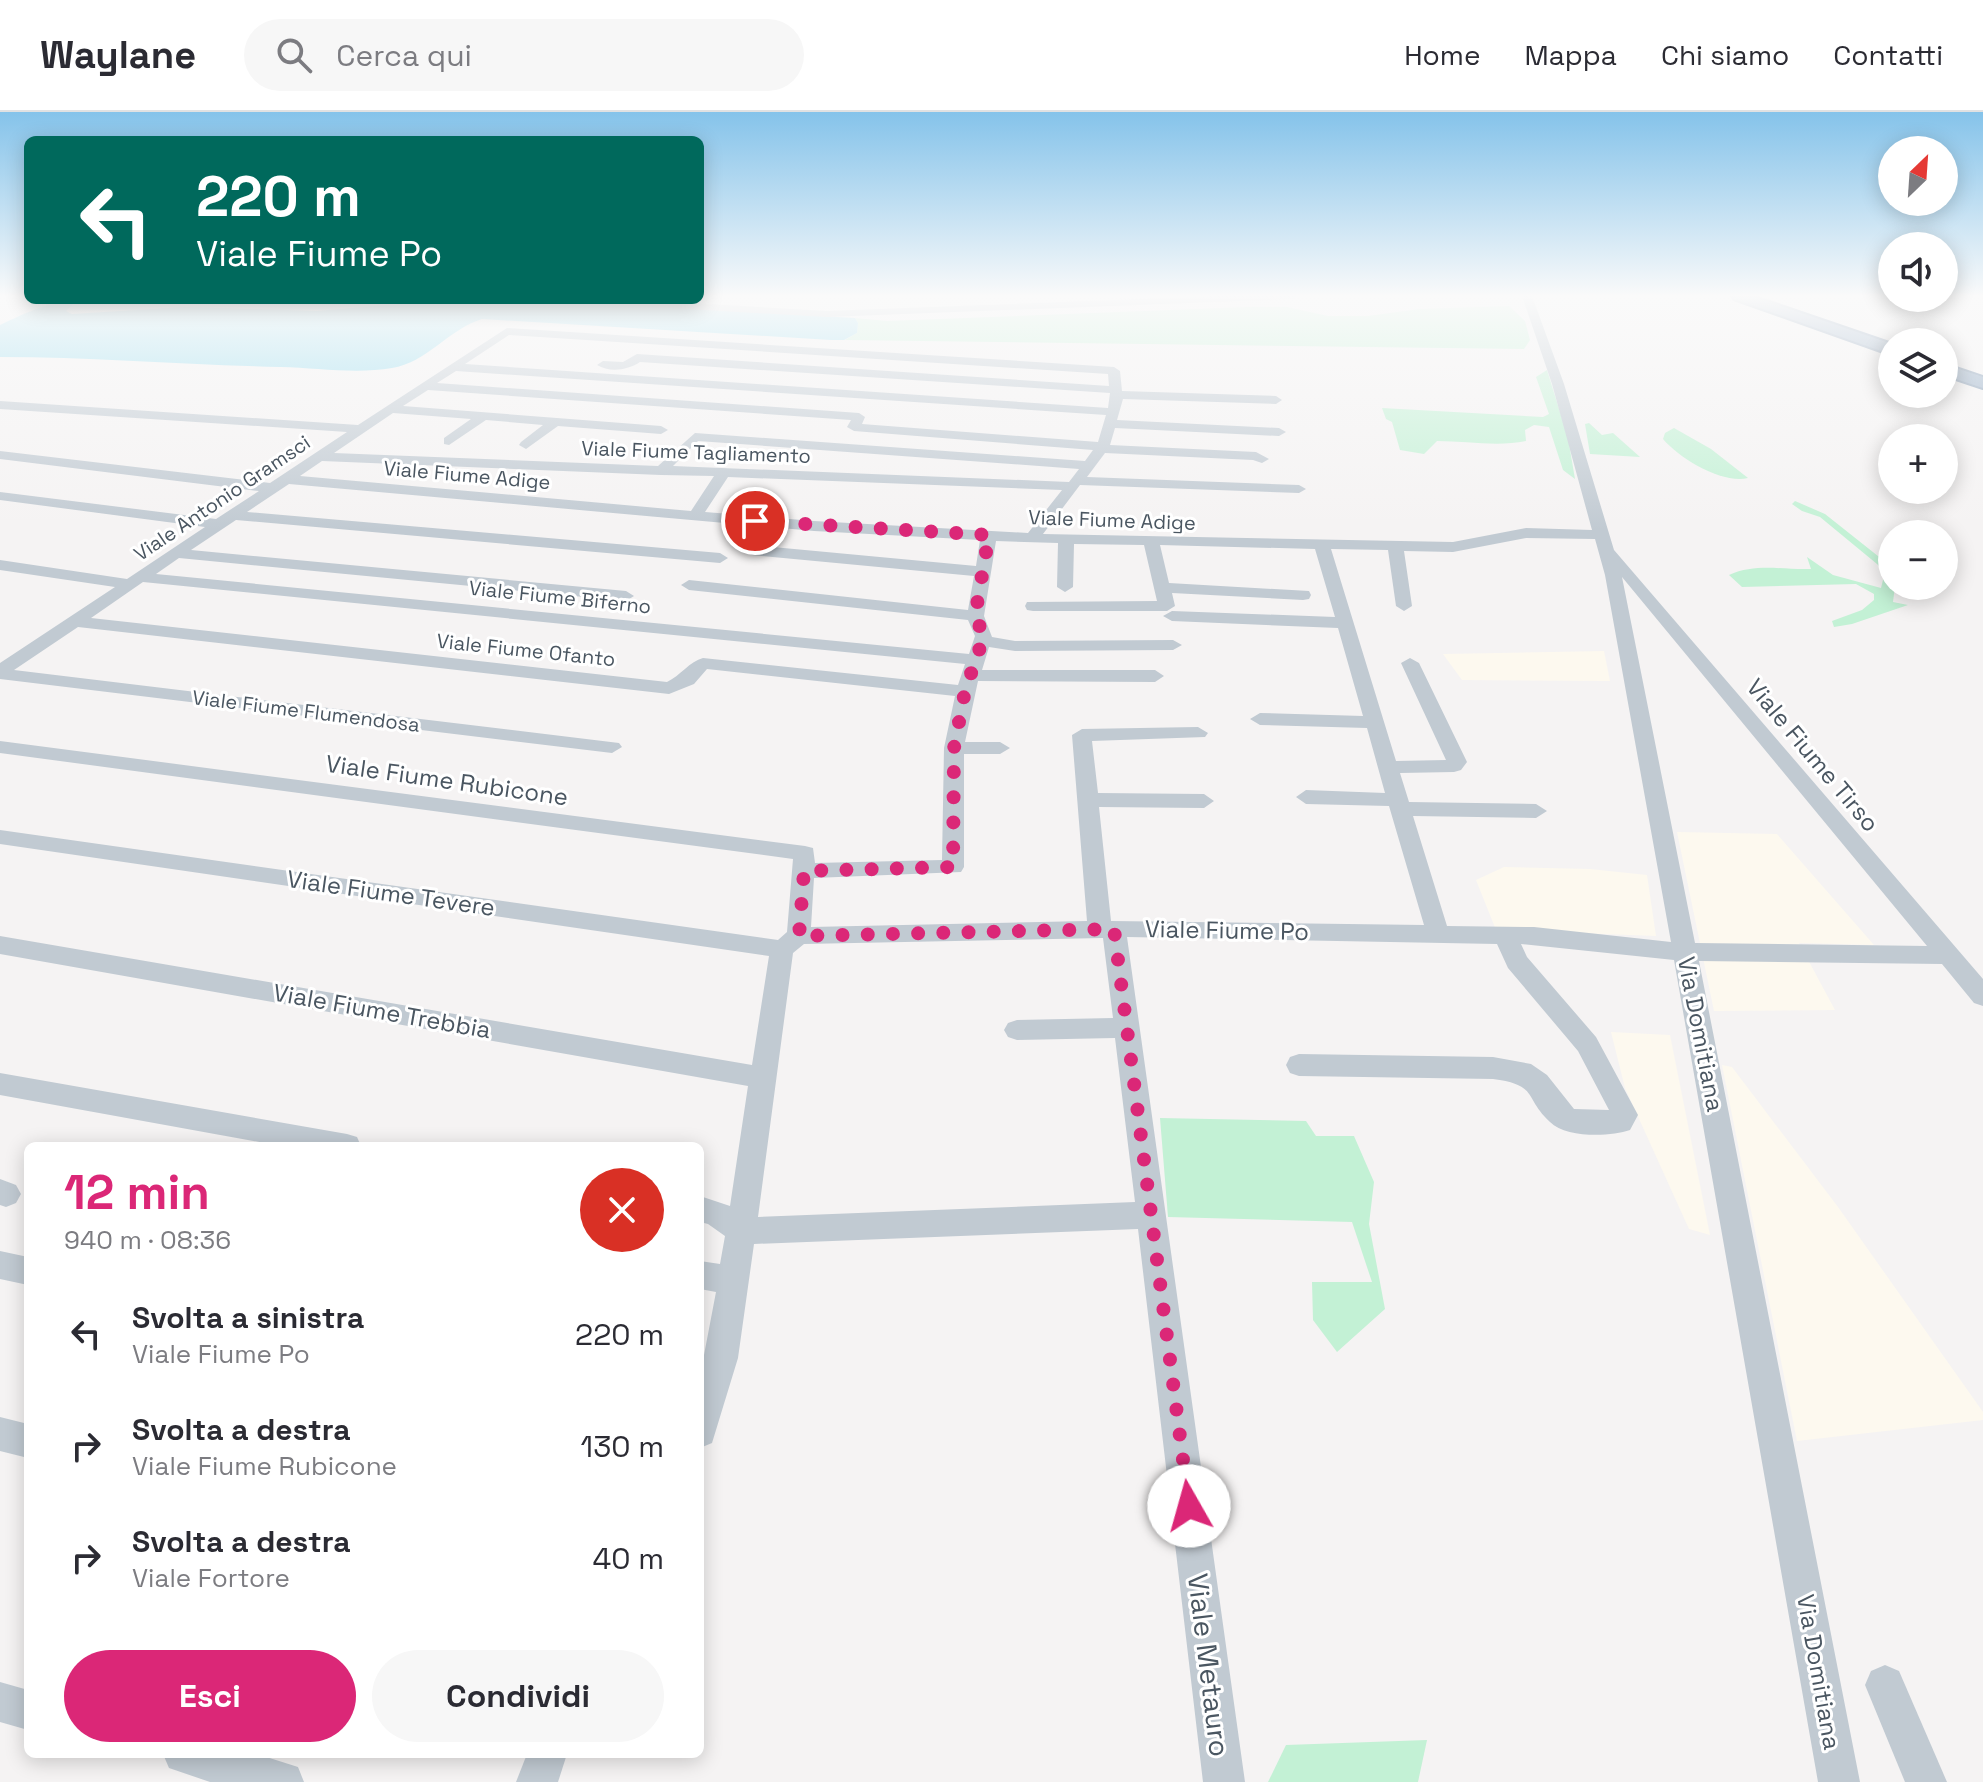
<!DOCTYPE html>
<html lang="it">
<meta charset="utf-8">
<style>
:root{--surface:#fff;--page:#f7f7f7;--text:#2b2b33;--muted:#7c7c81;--line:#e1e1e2;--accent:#db2777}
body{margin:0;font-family:"Space Grotesk",sans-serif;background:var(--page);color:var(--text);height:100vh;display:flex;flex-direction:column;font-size:30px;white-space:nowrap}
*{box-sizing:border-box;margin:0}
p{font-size:26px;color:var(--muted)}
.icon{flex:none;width:44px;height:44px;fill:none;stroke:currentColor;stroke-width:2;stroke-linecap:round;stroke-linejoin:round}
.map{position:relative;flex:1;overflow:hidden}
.side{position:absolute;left:24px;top:1030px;width:680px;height:616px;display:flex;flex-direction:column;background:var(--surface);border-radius:12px;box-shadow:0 4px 20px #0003}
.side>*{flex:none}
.guide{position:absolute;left:24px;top:24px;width:680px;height:168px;border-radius:12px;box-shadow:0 4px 20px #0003;background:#00695c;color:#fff;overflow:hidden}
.needle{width:52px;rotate:25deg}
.buttons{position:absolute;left:1878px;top:24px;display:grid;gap:16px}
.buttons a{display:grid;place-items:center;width:80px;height:80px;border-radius:50%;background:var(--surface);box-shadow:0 4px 20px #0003;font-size:40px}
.pin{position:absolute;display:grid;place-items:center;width:68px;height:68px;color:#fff;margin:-34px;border:4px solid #fff;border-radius:50%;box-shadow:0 2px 8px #0007}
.me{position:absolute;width:88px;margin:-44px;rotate:353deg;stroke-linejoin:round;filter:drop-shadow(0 0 6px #0008)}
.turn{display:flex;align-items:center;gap:28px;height:168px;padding:0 40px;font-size:36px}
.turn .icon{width:104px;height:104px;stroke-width:2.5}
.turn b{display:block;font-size:56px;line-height:68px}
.round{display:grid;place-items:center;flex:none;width:84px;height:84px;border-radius:42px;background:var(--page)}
.headline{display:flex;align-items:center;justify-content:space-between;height:136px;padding:0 40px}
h1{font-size:48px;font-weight:700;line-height:60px;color:var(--accent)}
.button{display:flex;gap:16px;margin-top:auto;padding:16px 40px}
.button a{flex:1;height:92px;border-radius:48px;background:var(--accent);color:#fff;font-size:32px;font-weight:700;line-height:92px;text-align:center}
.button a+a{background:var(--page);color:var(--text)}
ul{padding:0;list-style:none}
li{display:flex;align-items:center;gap:24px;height:112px;padding:0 40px}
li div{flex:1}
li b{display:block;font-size:30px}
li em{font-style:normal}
header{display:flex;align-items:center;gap:48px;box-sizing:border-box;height:112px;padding:0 40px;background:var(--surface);border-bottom:2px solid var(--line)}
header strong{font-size:38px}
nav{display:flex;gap:44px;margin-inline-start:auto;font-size:28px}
.search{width:560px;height:72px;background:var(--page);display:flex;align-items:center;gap:20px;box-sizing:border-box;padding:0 28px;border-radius:44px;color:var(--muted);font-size:30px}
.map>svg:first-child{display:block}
.commercial{fill:#fdf9ef}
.green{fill:#c3f1d5}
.water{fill:#90daee}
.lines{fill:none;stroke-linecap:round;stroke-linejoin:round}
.highway-casing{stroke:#7690ad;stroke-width:4}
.minor{fill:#c1cad2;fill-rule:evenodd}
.highway{fill:#8ba5c1;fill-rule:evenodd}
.route{stroke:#db2777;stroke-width:14;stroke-dasharray:0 25.2}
.labels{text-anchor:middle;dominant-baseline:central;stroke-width:6;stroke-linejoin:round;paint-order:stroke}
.far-street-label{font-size:20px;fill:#4a5661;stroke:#fff}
.street-label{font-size:24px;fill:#4a5661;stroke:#fff}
.near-street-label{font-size:28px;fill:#4a5661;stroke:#fff}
</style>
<header>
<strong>Waylane</strong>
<div class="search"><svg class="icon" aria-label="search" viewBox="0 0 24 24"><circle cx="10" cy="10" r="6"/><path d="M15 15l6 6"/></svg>Cerca qui</div>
<nav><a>Home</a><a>Mappa</a><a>Chi siamo</a><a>Contatti</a></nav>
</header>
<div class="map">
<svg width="1983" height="1670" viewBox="0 0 1983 1670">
<rect width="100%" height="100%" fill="#f5f3f3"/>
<!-- commercial -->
<g class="commercial">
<path d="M1604,539L1610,569L1462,568L1443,542Z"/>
<path d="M1677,720L1777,722L1874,833L1799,831L1835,898L1714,899Z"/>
<path d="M1504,755L1590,757L1647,763L1656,824L1496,818L1476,768Z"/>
<path d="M1611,920L1670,923L1710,1123L1689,1117L1625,976Z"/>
<path d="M1722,953L1732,955L1838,1095L1983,1300V1308L1797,1329Z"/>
</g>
<!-- green -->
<g class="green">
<path d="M1509,194L1525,209L1530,228L1524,237L845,228L857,221L858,211L855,206L887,209L1247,195H1287L1328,204H1368L1419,197Z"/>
<path d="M1547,258L1568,326L1575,367L1563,358L1549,315L1534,313L1525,318L1526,329C1497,335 1467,329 1437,329L1424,342L1400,338L1392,310L1386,307L1382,296L1543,305L1549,302L1536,265Z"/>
<path d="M1589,311L1602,323L1613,321L1640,345L1590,342L1585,312Z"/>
<path d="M1674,316L1711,337L1748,366C1722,372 1680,347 1663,327L1665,321Z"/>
<path d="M1795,389L1825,402L1888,452L1892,461V474H1895L1893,490L1908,493L1852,512L1834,515L1832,509L1862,498L1874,488V482L1856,472L1742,475L1729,463C1756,451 1782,458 1811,457L1807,445L1833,463L1881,476L1885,460L1877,452L1820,405L1802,399L1792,392Z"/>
<path d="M1160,1006L1306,1009L1316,1024H1354L1374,1070L1369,1112L1385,1197L1337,1240L1313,1208L1312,1170H1372L1352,1110L1168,1105Z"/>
<path d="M1427,1628L1418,1670H1268L1286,1633Z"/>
</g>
<!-- water -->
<path class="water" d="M447,188H556L855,206L858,211L857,221L844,228H831L482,207C449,217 426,251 392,256C357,262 317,256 281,255C187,253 94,245 0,245V213C26,201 46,190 75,190L66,199L72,202L185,195L317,199Z"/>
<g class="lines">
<!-- highway casing -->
<g class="highway-casing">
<g id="highway">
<path d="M1732,184H1752L1892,232V243L1734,187Z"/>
<path d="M1944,252L1983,265V276L1944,263Z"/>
</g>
</g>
<!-- minor -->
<g class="minor">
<path d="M1218,184H1297L1292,187L827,205L583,191L578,188H639L827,199Z"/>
<path d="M1522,184H1532L1564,272L1614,438L1983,867V894L1974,891L1942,852L1699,849L1860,1670H1818L1674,848L1521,832L1527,845L1596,925L1638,1003L1630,1018C1610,1025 1566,1026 1550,1010C1523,985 1539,973 1493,967L1299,964L1290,961L1286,953L1290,945L1299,942L1493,945L1531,952L1547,963L1574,997L1609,998L1578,939L1508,856L1497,832L1127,825L1245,1670H1203L1138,1117L754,1132L738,1246L712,1331L700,1336V1264L716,1180L700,1177V1149L720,1152L725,1124L708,1112L700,1110V1084L730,1094L748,974L0,842V824L752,953L769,844L0,732V718L778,828L787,820L793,747L0,641V629L805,734L813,736L815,751L942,748L944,636L955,584L707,557L694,572L669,582L78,515L14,558L619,631L622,635L612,641L0,567V551L115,475L0,458V448L127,467L205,415L0,388V380L216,407L259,379L0,347V339L270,371L347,320L0,297V289L358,313L507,216L1114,255L1120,259L1122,279L1276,284L1282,288L1276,292L1123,287L1117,308L1279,316L1286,320L1279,324L1115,316L1110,333L1256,340L1269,347L1262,351L1253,348L1105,341L1087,365L1299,373L1306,377L1299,381L1080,373L1043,422L1453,430L1526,416L1592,418L1552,272ZM509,223L1108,262L1109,274L637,242L623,250L603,249L597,253C610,261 628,258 640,250L1110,281L1108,296L465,252ZM456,259L1106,303L1098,330L862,312L865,305L859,301L437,271ZM428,278L851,308L847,315L854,319L1093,338L1085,349L695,321L658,354L334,341L393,301L471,307L444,326V332L449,333L486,308L543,313L521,330L519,333L526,337L558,314L661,322L668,318L661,314L403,294ZM698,329L1079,357L1069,370L673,354ZM322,349L661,363L714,364L691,399L300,364ZM728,365L1062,378L1028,421L814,409L705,400ZM289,372L814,419L980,428L976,454L752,433L744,438L752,443L974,464L968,498L689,468L681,473L689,478L968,508L975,524L969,542L156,462L179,446L626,489L634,484L626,479L191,438L236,408L720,451L728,446L720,441L247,400ZM1526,426L1595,427L1605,463L1671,830L1534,815L1447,814L1413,704L1536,706L1547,699L1536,692L1409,690L1400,661L1454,660L1461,658L1467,650L1419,551L1410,546L1401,551L1446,648L1396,649L1331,437L1388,438L1396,494L1404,499L1412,494L1404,439L1453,440ZM996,429L1058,431L1057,475L1065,480L1073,475L1074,432L1144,433L1157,489L1027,490L1025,494L1027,498L1033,499H1167L1175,494L1172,481L1303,488L1309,487L1311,483L1309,479L1169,471L1160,433L1315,437L1335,505L1172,499L1163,504L1172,509L1338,516L1363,604L1260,601L1250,607L1260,613L1367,616L1385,681L1306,678L1296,685L1306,692L1389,694L1424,813L1111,809L1099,695L1204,696L1214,689L1204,682L1098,681L1092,629L1205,625L1208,621L1198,615L1082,617L1072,623L1087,809L811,815L814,766L961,760L964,755V642H1000L1010,636L1000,630H965L978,569L1155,570L1164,564L1155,558H982L989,535L1015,539L1173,538L1182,533L1173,528L1015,529L992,525L984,504ZM1622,465L1927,834L1695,831ZM143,470L965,552L958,573L703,546C690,549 680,564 667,570L91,506ZM1103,826L1113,906L1017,908L1008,911L1004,918L1008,925L1017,928L1115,926L1135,1090L758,1105L793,841L804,832Z"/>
<path d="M329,188H346L341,191Z"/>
<path d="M0,961L347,1022L357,1025L361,1034H281L0,983Z"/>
<path d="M0,1067L16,1073L21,1082L16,1091L6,1095L0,1093Z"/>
<path d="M0,1139L28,1145V1173L0,1167Z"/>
<path d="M0,1305L28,1312V1346L0,1339Z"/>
<path d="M1885,1553L1899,1559L1947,1670H1905L1865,1573L1871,1559Z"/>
<path d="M0,1570L28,1578V1618L0,1610Z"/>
<path d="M163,1642H257L298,1655L304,1670H210L169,1656Z"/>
<path d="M527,1642H567L558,1670H516Z"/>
</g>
<!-- highway -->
<use href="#highway" class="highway"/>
</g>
<!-- sky -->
<linearGradient id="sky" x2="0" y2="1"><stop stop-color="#85c3ea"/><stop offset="0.44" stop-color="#fafafa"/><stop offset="1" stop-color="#fafafa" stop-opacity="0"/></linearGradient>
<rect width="1983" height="418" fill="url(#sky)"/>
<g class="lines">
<!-- route -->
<path class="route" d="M755,409L989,423L975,504L984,524L965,579L954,636L953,755L804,759L799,824L1114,817L1189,1394"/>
</g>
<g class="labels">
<!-- far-street labels -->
<g class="far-street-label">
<text transform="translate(696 340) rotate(2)">Viale Fiume Tagliamento</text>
<text transform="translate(467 363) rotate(5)">Viale Fiume Adige</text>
<text transform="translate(222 386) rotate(-34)">Viale Antonio Gramsci</text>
<text transform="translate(1112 408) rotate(2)">Viale Fiume Adige</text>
<text transform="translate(560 485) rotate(6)">Viale Fiume Biferno</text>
<text transform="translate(526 538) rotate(6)">Viale Fiume Ofanto</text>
<text transform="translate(306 599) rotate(7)">Viale Fiume Flumendosa</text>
</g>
<!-- street labels -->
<g class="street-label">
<text transform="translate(1813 643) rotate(50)">Viale Fiume Tirso</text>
<text transform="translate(447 668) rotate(8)">Viale Fiume Rubicone</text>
<text transform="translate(391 781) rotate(8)">Viale Fiume Tevere</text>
<text transform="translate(1227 818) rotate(1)">Viale Fiume Po</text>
<text transform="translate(382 899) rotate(10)">Viale Fiume Trebbia</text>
<text transform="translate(1701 922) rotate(79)">Via Domitiana</text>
<text transform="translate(1819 1560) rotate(80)">Via Domitiana</text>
</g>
<!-- near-street labels -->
<g class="near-street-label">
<text transform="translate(1209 1553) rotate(83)">Viale Metauro</text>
</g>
</g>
</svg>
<div class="buttons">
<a><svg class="needle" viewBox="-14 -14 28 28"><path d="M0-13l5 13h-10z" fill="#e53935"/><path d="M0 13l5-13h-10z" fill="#7c7c81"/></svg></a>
<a><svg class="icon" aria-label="sound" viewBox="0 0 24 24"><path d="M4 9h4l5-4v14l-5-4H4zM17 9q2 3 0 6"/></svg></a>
<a><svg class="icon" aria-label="layers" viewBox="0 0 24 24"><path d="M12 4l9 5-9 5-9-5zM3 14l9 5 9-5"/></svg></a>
<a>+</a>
<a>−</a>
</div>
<div class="pin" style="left:755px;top:409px;background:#d93025"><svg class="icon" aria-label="arrive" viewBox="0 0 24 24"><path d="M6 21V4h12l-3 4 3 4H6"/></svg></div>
<svg class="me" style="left:1189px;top:1394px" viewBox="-20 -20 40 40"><circle r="19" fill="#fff"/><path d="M0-13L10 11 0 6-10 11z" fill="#db2777"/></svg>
<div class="guide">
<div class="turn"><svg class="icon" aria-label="left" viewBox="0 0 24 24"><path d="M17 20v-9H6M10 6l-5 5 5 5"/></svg><div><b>220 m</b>Viale Fiume Po</div></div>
</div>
<section class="side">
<div class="headline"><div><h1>12 min</h1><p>940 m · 08:36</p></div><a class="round" style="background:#d93025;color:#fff"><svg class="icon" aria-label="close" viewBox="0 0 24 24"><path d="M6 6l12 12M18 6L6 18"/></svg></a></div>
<ul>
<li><svg class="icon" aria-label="left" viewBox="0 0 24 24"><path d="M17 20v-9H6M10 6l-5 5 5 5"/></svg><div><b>Svolta a sinistra</b><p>Viale Fiume Po</p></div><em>220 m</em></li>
<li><svg class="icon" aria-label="right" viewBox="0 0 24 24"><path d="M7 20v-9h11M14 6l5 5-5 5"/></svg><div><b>Svolta a destra</b><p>Viale Fiume Rubicone</p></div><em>130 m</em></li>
<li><svg class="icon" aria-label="right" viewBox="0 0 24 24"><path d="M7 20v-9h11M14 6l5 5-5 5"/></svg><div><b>Svolta a destra</b><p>Viale Fortore</p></div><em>40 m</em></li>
</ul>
<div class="button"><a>Esci</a><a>Condividi</a></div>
</section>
</div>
